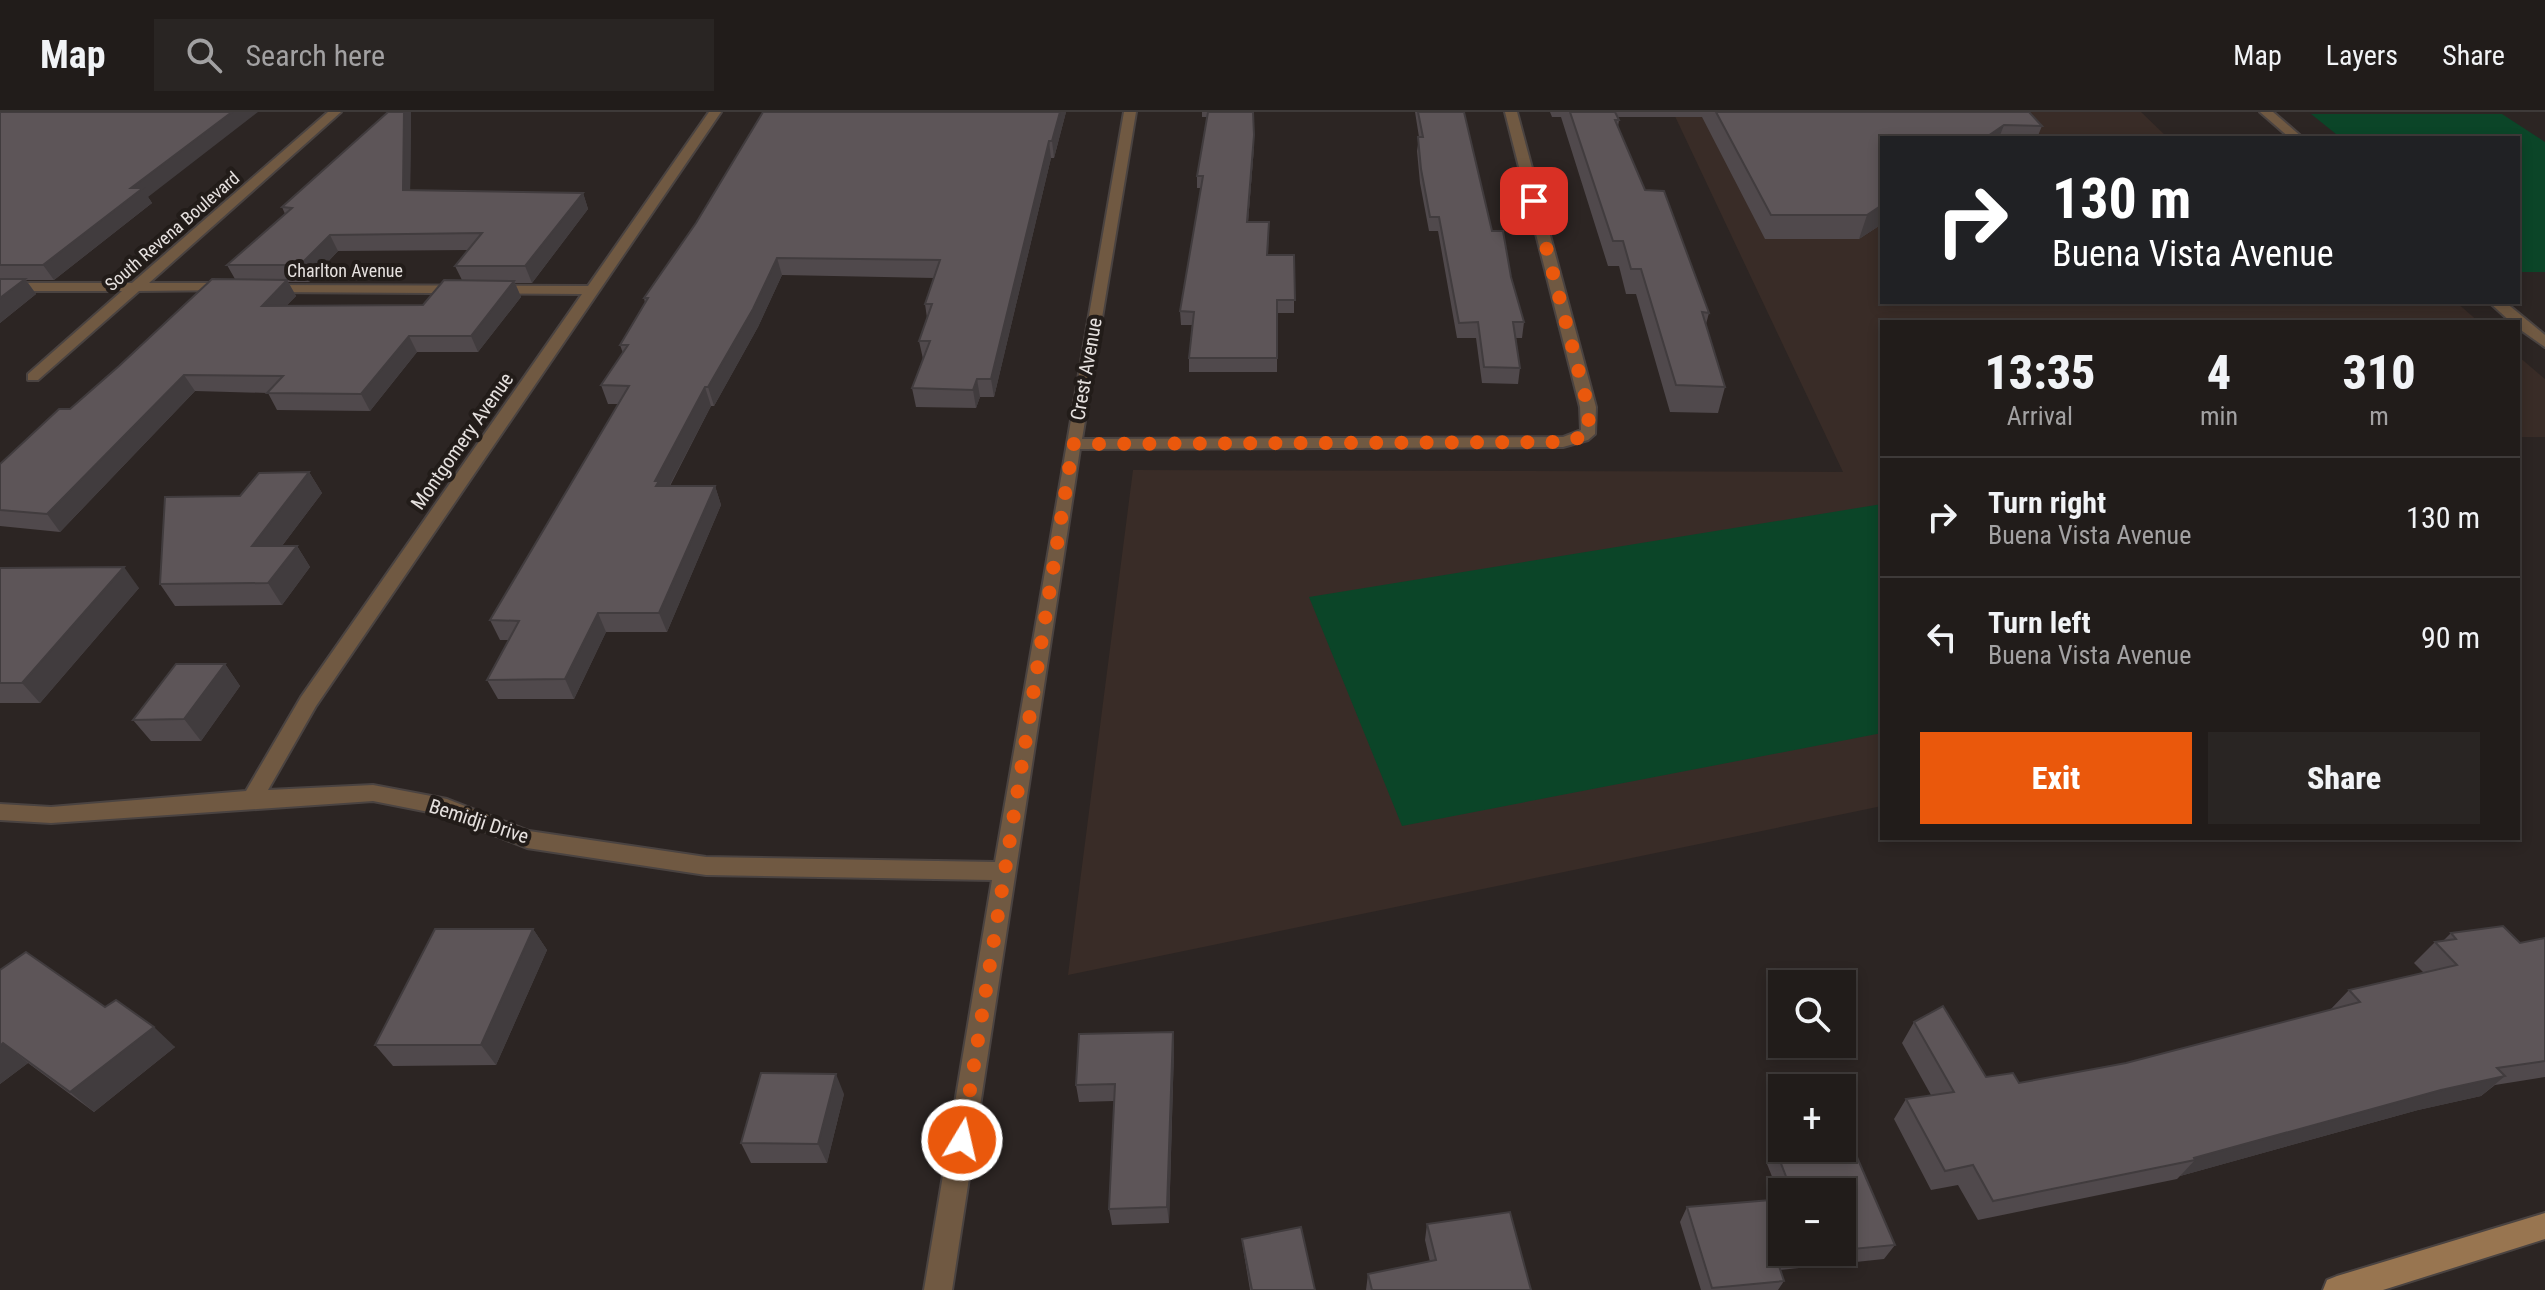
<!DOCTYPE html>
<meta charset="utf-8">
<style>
:root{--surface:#211c1a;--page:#292523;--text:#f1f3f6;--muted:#a2a1a2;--line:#3e3a39;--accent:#ea580c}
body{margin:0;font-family:"Roboto Condensed",sans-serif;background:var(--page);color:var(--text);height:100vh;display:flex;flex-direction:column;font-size:30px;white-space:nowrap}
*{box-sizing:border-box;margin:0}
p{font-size:26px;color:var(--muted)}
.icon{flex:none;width:44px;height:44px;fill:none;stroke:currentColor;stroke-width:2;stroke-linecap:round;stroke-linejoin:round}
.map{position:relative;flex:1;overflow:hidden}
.panel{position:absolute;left:1880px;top:208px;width:640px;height:520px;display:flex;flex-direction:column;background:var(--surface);border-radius:0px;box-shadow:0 4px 12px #0003,0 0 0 2px var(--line)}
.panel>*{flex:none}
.hud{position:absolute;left:1880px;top:24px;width:640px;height:168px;border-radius:0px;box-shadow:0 4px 12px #0003,0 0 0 2px var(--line);background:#202124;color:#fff;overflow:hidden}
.tools{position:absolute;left:1768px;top:858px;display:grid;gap:16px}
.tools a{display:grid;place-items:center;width:88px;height:88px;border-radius:0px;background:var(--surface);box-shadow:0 4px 12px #0003,0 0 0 2px var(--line);font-size:40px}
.pin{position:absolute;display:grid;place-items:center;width:68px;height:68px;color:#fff;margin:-34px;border-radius:16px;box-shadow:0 4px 12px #0006}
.me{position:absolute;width:88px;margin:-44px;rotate:9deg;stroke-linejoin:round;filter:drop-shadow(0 0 6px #0008)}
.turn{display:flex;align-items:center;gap:28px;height:168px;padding:0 40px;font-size:36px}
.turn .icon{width:104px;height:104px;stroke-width:2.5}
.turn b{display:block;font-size:56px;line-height:68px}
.eta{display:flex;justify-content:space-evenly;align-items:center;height:136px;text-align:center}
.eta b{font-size:48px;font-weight:800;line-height:56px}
.cta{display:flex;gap:16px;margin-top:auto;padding:16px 40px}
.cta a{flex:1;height:92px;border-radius:0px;background:var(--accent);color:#fff;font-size:32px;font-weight:800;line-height:92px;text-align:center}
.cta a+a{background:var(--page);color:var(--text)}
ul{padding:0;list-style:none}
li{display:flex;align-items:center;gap:24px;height:120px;padding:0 40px;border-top:2px solid var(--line)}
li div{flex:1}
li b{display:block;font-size:30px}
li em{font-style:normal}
header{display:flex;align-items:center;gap:48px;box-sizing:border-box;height:112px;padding:0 40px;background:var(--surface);border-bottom:2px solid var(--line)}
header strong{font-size:38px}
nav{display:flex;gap:44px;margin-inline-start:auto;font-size:28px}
.search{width:560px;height:72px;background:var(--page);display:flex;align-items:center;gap:20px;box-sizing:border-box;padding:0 28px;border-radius:0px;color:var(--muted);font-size:30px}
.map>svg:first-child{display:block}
.built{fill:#392c27}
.green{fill:#0b4528}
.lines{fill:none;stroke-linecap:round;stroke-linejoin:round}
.street-casing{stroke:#4a4341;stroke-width:4}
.secondary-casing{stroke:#4a4341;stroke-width:4}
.street{fill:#705942;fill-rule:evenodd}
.secondary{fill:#987550;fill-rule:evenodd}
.wall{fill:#50494c;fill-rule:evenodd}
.shaded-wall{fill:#413c3e}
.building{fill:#5d5558;stroke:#413c3e;stroke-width:2}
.route{stroke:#ea580c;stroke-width:14;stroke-dasharray:0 25.2}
.labels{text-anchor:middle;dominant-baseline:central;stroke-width:8;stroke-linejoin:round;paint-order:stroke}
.far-street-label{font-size:18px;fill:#e6e1df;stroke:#221c19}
.street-label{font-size:20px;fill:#e6e1df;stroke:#221c19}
</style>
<header>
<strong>Map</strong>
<div class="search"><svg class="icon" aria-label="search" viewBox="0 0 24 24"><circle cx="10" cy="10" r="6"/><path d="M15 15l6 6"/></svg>Search here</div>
<nav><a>Map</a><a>Layers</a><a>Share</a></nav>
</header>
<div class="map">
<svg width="2545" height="1178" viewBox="0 0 2545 1178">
<rect width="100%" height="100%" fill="#2c2523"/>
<!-- built -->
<g class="built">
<path d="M1673,0H2141L2168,26H1882V190H2456L2479,210H1882V694L1068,863L1133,358L1843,360Z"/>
<path d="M2518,244L2545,267V325H2518Z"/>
</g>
<!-- green -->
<g class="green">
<path d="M2311,2H2502L2545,30V160H2518V26H2341Z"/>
<path d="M1882,392V621L1402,714L1309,485Z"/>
</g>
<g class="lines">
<!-- street casing -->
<g class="street-casing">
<g id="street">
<path d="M328,0H341L149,171H230L237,175L235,178L139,179L38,268H28V262L122,179H0V171H132Z"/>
<path d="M709,0H721L316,594L268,678L373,673L447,687L529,719L706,745L995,750L1124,0H1136L1082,327L1563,325L1581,318L1580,295L1505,0H1517L1596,295L1595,322L1588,328L1563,335L1080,337L952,1178H924L992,768L706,763L527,736L444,703L373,689L51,711L0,708V692L51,695L246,679L301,585L582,182L266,180L259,176L261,173L588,174Z"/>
<path d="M2260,0H2273L2303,26H2290Z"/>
<path d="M2489,190H2505L2545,223V235L2518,216V210H2511Z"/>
</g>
</g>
<!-- secondary casing -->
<g class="secondary-casing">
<path id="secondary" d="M2545,1101V1127L2383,1178H2323L2327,1168L2337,1164Z"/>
</g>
<!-- street -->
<use href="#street" class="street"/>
<!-- secondary -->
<use href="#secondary" class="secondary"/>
</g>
<!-- wall -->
<g class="wall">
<path d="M0,0L148,85L152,91L54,168H26L36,182L0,211Z"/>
<path d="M388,0H411L410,78L583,81L588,97L532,171H515L521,185L478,240H417L370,299L277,298L268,281L195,279L60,420L0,414V352L235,167L227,153L285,102L282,95ZM469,138L455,154L462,168L423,193L286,194L296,184L288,170H309L338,139Z"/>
<path d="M1066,0L1054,46H1051L994,285H980L976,296L916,295L912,276L923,247L919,229L927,206L925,192L934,166L782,163L758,215L714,294H711L670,374H715L721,393L667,520H606L574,587H498L487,568L509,528H500L490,508L618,292H608L601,273L623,241L620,233L645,191L644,186Z"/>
<path d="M1202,0H1253L1254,35L1248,110H1269L1268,143H1294V201H1277V260H1189V246L1192,213H1181L1180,199L1201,76H1197V64L1207,5H1202Z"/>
<path d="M1415,0H1464L1492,119L1511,165L1524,210L1522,226H1516L1520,256L1518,272L1482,271L1476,226H1457L1438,119H1429L1420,71L1417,39L1419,25Z"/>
<path d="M1550,0H2029L2042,14L2037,26H1882V112L1859,127H1765L1702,5H1618L1619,8L1618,15L1645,78L1709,201L1706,212L1725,275L1718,301L1670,300L1636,182H1626L1619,154H1608L1561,5H1552Z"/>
<path d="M309,360L322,381L282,434H297L310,455L282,493L175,494L160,472L240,384Z"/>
<path d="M0,456L139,476L40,591H0Z"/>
<path d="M225,552L240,574L201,629H151L133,608Z"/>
<path d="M533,817L547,838L496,953L393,954L375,933Z"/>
<path d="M2451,821L2520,831L2545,826V965L2495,973L2481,984L2418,998L2180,1064L2177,1067L1978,1108L1958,1073L1931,1078L1894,1007L1906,987L1931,983L1902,931L1914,910L1986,965L2019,971L2126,951L2330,898L2349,878L2424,861L2414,851L2435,830L2443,829Z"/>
<path d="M0,858L105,895L175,935L94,1000L28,951L0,972Z"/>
<path d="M1173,920L1174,937L1169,1111L1112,1113L1109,1097L1114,989L1079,990L1076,973Z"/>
<path d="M844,982L827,1051H751L741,1031Z"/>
<path d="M1850,1029L1895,1133L1884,1147L1780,1158L1784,1169L1778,1178H1701L1680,1110L1687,1095L1781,1087L1767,1052L1775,1036H1842V1030ZM1782,1080H1842V1140H1782Z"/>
<path d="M1427,1112L1531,1178H1366L1368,1162L1430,1150L1425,1128Z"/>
<path d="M1242,1127L1315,1178H1250L1243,1136Z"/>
</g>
<!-- shaded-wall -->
<g class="shaded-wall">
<path d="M232,0H258L148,85L152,91L54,168L43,153L131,76Z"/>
<path d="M404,0H411L410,94L403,78Z"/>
<path d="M1060,0H1066L1054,46L1052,29Z"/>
<path d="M2004,13L1999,26H1985Z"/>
<path d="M1254,23V35L1247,123V110Z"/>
<path d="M1049,29L1051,46L994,285L991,267Z"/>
<path d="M583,81L588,97L532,171L525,154Z"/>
<path d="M1882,93V112L1859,127L1867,103Z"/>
<path d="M330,123L338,139L309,170L300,153Z"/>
<path d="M777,146L782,163L758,215L714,294L708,275Z"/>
<path d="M25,167L36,182L0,211V186Z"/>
<path d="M287,168L296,184L271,210L262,194Z"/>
<path d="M514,169L521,185L478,240L471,224Z"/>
<path d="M409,224L417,240L370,299L361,282Z"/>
<path d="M184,263L195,279L60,420L47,402Z"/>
<path d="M977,267L980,285L976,296L973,278Z"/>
<path d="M705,275L711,294L664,384L655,369Z"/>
<path d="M309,360L322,381L266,455L252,434Z"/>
<path d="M715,374L721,393L667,520L659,501Z"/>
<path d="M297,434L310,455L282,493L268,471Z"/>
<path d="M124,455L139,476L40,591L22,571Z"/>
<path d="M598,501L606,520L574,587L565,567Z"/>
<path d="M225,552L240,574L201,629L184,607Z"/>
<path d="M533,817L547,838L496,953L481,933Z"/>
<path d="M154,915L175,935L94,1000L70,980Z"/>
<path d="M1173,920L1174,937L1169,1111L1167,1095Z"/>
<path d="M3,931L28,951L0,972V934Z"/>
<path d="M836,962L844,982L827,1051L818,1032Z"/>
<path d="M2505,964L2481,984L2418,998L2180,1064L2195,1048L2194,1046L2441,978Z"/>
</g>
<!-- building -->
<g class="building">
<path d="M0,0H232L131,76H143L43,153H0Z"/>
<path d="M388,0H404L403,78L583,81L525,154H455L482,121L330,123L300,153H227L292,96L282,95Z"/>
<path d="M763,0H1060L1052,29H1049L991,267H977L973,278L912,276L930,229H919L932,192H925L940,148L777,146L753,197L708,275H705L655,369H659L656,374H715L659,501H598L565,567L487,568L519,509L490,508L629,274L601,273L628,233H620L648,186H644L696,111Z"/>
<path d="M1208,0H1253L1254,23L1247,110H1269L1267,143H1294L1295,188H1277V246H1189L1194,200L1180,199L1203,64H1197Z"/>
<path d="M1418,0H1464L1492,119H1503L1511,165L1524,210H1513L1520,256L1484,255L1478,210L1459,211L1439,105H1430L1421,57L1418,25H1423Z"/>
<path d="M1570,0H1615L1619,8H1615L1645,78L1664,79L1709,201L1702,200L1725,275L1676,273L1641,157H1631L1623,129H1613Z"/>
<path d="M1716,0H2029L2042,14L2004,13L1985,26H1882V93L1867,103H1771Z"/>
<path d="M0,167H25L0,186Z"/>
<path d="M212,167L287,168L262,194L423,193L444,168L514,169L471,224H409L361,282L267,281L283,264L184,263L47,402L0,398V352L59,297H70L119,254Z"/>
<path d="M309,360L252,434H297L268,471L160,472L165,385L240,384L259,361Z"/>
<path d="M124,455L22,571H0V456Z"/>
<path d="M176,552H225L184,607L133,608Z"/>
<path d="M2503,814L2520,831L2545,826V949L2497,956L2505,964L2441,978L2194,1046L2195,1048L1993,1089L1973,1053L1945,1059L1906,987L1954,980L1914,910L1943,894L1986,965L2013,961L2019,971L2126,951L2360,890L2349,878L2457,853L2435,830L2456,827L2451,821Z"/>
<path d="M435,817H533L481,933H375Z"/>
<path d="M26,840L105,895L116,888L154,915L70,980L3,931L0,934V858Z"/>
<path d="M1173,920L1167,1095L1109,1097L1115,972L1076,973L1079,922Z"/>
<path d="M761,961L836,962L818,1032L741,1031Z"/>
<path d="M1850,1029L1895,1133L1842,1138V1080H1792L1775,1036H1842V1030Z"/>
<path d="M1782,1087V1140H1825L1776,1145L1784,1169L1712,1176L1687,1095Z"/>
<path d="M1510,1100L1531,1178H1372L1368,1162L1436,1148L1427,1112Z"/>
<path d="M1301,1115L1315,1178H1252L1242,1127Z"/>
</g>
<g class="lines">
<!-- route -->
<path class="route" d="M962,1028L1073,332L1563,330L1582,325L1589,319L1588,295L1534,89"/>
</g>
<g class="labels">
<!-- far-street labels -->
<g class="far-street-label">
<text transform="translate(172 119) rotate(-41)">South Revena Boulevard</text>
<text x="345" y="158">Charlton Avenue</text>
</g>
<!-- street labels -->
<g class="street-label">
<text transform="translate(1086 257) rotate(-80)">Crest Avenue</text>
<text transform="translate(462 329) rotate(-55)">Montgomery Avenue</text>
<text transform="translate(479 709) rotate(18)">Bemidji Drive</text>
</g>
</g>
</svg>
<div class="tools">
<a><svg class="icon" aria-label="search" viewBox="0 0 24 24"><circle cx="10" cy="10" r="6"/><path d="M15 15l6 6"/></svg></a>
<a>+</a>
<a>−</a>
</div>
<div class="pin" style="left:1534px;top:89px;background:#d93025"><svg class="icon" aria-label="arrive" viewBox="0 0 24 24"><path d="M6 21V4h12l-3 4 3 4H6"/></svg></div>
<svg class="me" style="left:962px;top:1028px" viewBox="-20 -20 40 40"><circle r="17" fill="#ea580c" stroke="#fff" stroke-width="3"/><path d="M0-11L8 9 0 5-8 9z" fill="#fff"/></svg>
<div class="hud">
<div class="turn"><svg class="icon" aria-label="right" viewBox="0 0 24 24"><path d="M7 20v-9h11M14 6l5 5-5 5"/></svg><div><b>130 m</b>Buena Vista Avenue</div></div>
</div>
<section class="panel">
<div class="eta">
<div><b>13:35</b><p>Arrival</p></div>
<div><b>4</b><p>min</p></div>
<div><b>310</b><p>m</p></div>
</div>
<ul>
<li><svg class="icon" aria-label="right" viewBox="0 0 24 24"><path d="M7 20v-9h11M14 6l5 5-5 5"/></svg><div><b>Turn right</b><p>Buena Vista Avenue</p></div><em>130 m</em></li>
<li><svg class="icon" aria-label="left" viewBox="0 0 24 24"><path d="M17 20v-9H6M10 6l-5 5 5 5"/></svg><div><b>Turn left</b><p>Buena Vista Avenue</p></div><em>90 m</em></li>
</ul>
<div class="cta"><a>Exit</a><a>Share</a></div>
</section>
</div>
